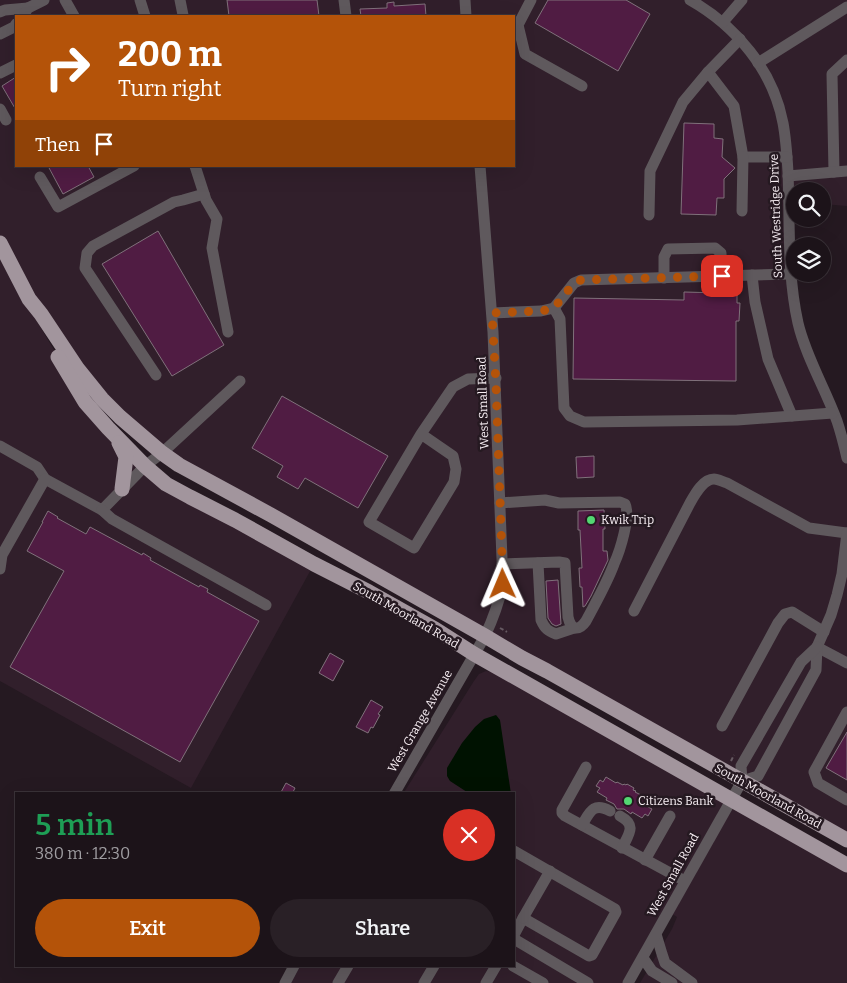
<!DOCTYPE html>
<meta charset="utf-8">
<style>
:root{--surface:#1c1319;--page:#292026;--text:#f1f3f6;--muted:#a09ea2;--line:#3a3238;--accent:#b45309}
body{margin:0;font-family:Bitter,serif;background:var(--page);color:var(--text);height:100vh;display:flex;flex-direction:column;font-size:19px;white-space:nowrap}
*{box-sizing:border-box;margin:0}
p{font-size:16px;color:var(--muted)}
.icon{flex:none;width:28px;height:28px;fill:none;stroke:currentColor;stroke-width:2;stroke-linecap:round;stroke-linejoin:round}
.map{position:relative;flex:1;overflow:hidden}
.panel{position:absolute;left:15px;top:792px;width:500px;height:175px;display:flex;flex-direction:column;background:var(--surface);border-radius:0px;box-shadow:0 5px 20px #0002,0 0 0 1px var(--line)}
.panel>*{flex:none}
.guide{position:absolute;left:15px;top:15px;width:500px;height:152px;border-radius:0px;box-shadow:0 5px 20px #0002,0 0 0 1px var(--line);background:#b45309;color:#fff;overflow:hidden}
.buttons{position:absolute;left:786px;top:182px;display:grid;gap:10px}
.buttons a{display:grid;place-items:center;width:45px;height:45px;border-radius:50%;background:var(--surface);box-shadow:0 5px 20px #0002,0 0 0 1px var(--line);font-size:25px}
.pin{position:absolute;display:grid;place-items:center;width:42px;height:42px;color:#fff;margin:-21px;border-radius:10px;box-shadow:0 2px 8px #0006}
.me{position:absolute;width:55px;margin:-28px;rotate:359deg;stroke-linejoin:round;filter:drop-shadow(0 0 4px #0008)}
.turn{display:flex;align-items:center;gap:18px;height:105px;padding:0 20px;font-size:22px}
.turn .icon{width:65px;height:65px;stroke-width:2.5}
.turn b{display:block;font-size:35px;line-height:42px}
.then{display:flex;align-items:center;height:48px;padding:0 20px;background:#0003;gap:10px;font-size:19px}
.round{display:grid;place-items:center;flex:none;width:52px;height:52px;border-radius:26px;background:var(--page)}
.summary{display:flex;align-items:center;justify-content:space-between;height:85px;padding:0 20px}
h1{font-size:30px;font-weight:600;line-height:38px;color:#1e9e55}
.cta{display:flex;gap:10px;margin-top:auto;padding:10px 20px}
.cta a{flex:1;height:58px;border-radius:30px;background:var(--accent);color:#fff;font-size:20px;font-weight:600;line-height:58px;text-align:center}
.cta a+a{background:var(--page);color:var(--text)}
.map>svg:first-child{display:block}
.built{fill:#311f2b;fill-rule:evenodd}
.water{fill:#001201}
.building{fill:#501c43;stroke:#80717b}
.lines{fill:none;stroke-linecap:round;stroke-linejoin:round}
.path{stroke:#665a62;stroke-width:2;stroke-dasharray:4 2.5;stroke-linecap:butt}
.minor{stroke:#5f595d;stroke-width:11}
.major{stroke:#a2959d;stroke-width:15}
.route{stroke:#b45309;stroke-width:9;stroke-dasharray:0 16.2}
.poi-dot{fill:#53d672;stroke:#251921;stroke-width:2}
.labels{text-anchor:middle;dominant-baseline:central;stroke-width:5;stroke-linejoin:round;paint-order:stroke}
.street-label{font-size:12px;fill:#f8eff4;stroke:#251921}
.poi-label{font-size:12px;fill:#f8eff4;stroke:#251921;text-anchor:start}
</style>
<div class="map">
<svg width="847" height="983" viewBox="0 0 847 983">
<rect width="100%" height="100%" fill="#251921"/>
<!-- built -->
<g class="built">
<path d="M0,0H847V206L823,204L822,191H795V203H789L793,296L847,458V840L162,453L35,318L85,402L145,466L314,564L191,788L0,681ZM16,16H514V166H16Z"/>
<path d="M486,671L493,672L847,870V983H640L672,929L677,917L664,909L623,983H290L299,966H514V794H403L447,724L474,681L479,674Z"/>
</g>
<!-- water -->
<path class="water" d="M496,715L500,720L511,794H470L450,781L447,776V768L462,743L475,727L484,719Z"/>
<!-- building -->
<g class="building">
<path d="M227,0H317L319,16H229Z"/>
<path d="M548,0H626L650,14L618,71L535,23Z"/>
<path d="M394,2V6L425,4L426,16H361L360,9L387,8V3Z"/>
<path d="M16,77V110L2,86Z"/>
<path d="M684,123L714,124V138L723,139L722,157L735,168L724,179V198H717L716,215L681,214Z"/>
<path d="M48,166H88L94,177L63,194Z"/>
<path d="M158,231L224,345L172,376L102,264Z"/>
<path d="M721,289H737V303H740L739,321H736V381L573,379L574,298L684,300V292L721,293Z"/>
<path d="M282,396L388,456L358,508L305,478L298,489L277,477L283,466L252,448Z"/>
<path d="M594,456V477L577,478L576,457Z"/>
<path d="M604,510L605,529H603V551H607L608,560L591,596L585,606L583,607L582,587H580L579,568H582L580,530H578V511Z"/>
<path d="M48,511L58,517L57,518L86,534L90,527L142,555L143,553L151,558L150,560L199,587L200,585L208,589L207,592L259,621L180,762L10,667L64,571L27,551L43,522H42Z"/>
<path d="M558,580L561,624L556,626L552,624L548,618L546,581Z"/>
<path d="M330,653L344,661L333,681L319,673Z"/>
<path d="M371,700L383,707L378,714L380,715L373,728L371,727L368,733L356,727Z"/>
<path d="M847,732V780L826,768Z"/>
<path d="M606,777L616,783L617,782L623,785L624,784L626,785L627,784L634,788L633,790L636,791L635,792L641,795L640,797L651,803L648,807L652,809L648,816L645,814L642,818L632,812L631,814L624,809H617L614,804L606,800L607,798L597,792L600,788L596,786L600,780L603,782Z"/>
<path d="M286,783L295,788L292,794H280Z"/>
</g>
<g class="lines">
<!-- path -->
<g class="path">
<path d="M500,628L507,632"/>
<path d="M731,761L734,755"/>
</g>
<!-- minor -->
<g class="minor">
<path d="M65,0L74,16"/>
<path d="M140,0L145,16"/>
<path d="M180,0L183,15"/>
<path d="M344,0L346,16"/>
<path d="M465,0L466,16"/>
<path d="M531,0L518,25L525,54L582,86"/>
<path d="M690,0C736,26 773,70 783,123C786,139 787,155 788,172C790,222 787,274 798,323C806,357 825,388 837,421C841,433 844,445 847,458"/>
<path d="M0,12L5,10L28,8"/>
<path d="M25,13L28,8L44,0"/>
<path d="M723,22L742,0"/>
<path d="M0,34L14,27L16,24"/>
<path d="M740,39L708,72L734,106L743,157H787"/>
<path d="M758,63L847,7"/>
<path d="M0,73L16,65"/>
<path d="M0,109L6,120"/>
<path d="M195,166L206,200L217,219L212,248L228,332"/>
<path d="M834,172L832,74L847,60"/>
<path d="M788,176L847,171"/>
<path d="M40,177L58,207L134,166"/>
<path d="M742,211L743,157"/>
<path d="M649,215L650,171L683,102L708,72"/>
<path d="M752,275L755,302L768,359L792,416"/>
<path d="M664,278V257L668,249L715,248L721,253L722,276"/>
<path d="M554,308L560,319L564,408L570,416L584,422L737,420L833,413"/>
<path d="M492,313L541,311L554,308L574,283L581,280L791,274"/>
<path d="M156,375L85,268L87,253L93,246L174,202L183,200L204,194"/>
<path d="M421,434L369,522L414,548L454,482L456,469L453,456L421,434L453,387L468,379L496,378"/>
<path d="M0,446L37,467L45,479L102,510L145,466L162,453L240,381"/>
<path d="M500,503L545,500L559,503L620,502L625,504C631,516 620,551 614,564C607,583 596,602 586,621C579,631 571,631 568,617L565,563L559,562L502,564"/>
<path d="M102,510L112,519L266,605"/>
<path d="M538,563L541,620C545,629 548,631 556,634L574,628"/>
<path d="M0,569L2,555L45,479"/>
<path d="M634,611L690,503C695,494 703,479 714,479C718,479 723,482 727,483L809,528L847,533"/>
<path d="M817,647L847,663"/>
<path d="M847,712L814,772L818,783L847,800"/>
<path d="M722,726L778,623L785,614L792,612L824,632"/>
<path d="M586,767L562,810V813L565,816L685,881"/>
<path d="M742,781L758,776L816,670L817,647L831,615L837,595L842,574L847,533"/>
<path d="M742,781L741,766L801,662L817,647"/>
<path d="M394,794L485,636C493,619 499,602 503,584L493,332L480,166"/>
<path d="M620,816C637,825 629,834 622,848"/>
<path d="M582,825C590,812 593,802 610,811"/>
<path d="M514,851L615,909L616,912L592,955L589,956L523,918L514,935"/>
<path d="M645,860L670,816"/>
<path d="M523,918L550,871"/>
<path d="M656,934L662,954L665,963L692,983"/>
<path d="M514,939L588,983"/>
<path d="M643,958L652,971L672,983"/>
<path d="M513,966L543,983"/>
<path d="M285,983L294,966"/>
<path d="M338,983L348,966"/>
<path d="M424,983L434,966"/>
<path d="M486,983L496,966"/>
<path d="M628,983L742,781"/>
</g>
<!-- major -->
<g class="major">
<path d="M0,243L29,299L41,314L77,368L102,399L120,417L162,453L179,465L271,515L485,636L522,658L547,671L847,840"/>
<path d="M58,357L85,402L108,428L145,466L166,484L190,497L235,520L314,564L369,592L435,629L474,654L847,865"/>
<path d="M119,443L126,457L122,489"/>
</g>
</g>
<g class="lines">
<!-- route -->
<path class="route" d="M503,584L496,385L492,313L542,311L554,308L574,283L581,280L722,276"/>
</g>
<!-- markers -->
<g class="poi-dot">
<circle cx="591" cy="520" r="5"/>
<circle cx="628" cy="801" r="5"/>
</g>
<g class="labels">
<!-- street labels -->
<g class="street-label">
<text transform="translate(776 216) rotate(-92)">South Westridge Drive</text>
<text transform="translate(483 403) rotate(-92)">West Small Road</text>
<text transform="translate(406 615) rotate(30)">South Moorland Road</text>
<text transform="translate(420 721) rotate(-60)">West Grange Avenue</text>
<text transform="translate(768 796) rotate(29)">South Moorland Road</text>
<text transform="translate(673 875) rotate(-61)">West Small Road</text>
</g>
<!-- poi labels -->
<g class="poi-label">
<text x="601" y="520">Kwik Trip</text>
<text x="638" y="801">Citizens Bank</text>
</g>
</g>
</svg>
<div class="buttons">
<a><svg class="icon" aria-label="search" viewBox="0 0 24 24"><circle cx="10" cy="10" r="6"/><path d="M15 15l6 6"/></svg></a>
<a><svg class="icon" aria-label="layers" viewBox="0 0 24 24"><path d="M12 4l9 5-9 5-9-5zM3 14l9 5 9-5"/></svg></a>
</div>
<div class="pin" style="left:722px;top:276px;background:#d93025"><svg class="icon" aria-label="arrive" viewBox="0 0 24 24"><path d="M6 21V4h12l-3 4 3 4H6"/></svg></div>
<svg class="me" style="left:503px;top:584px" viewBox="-20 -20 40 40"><path d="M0-17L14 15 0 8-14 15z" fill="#b45309" stroke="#fff" stroke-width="4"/></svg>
<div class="guide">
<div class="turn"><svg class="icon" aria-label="right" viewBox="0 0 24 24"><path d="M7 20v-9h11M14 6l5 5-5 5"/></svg><div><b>200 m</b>Turn right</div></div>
<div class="then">Then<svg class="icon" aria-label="arrive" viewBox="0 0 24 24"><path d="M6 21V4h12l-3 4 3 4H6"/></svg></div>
</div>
<section class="panel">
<div class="summary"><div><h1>5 min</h1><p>380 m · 12:30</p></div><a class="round" style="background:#d93025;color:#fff"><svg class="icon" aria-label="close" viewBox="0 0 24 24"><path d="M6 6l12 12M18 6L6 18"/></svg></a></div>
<div class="cta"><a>Exit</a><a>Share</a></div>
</section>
</div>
